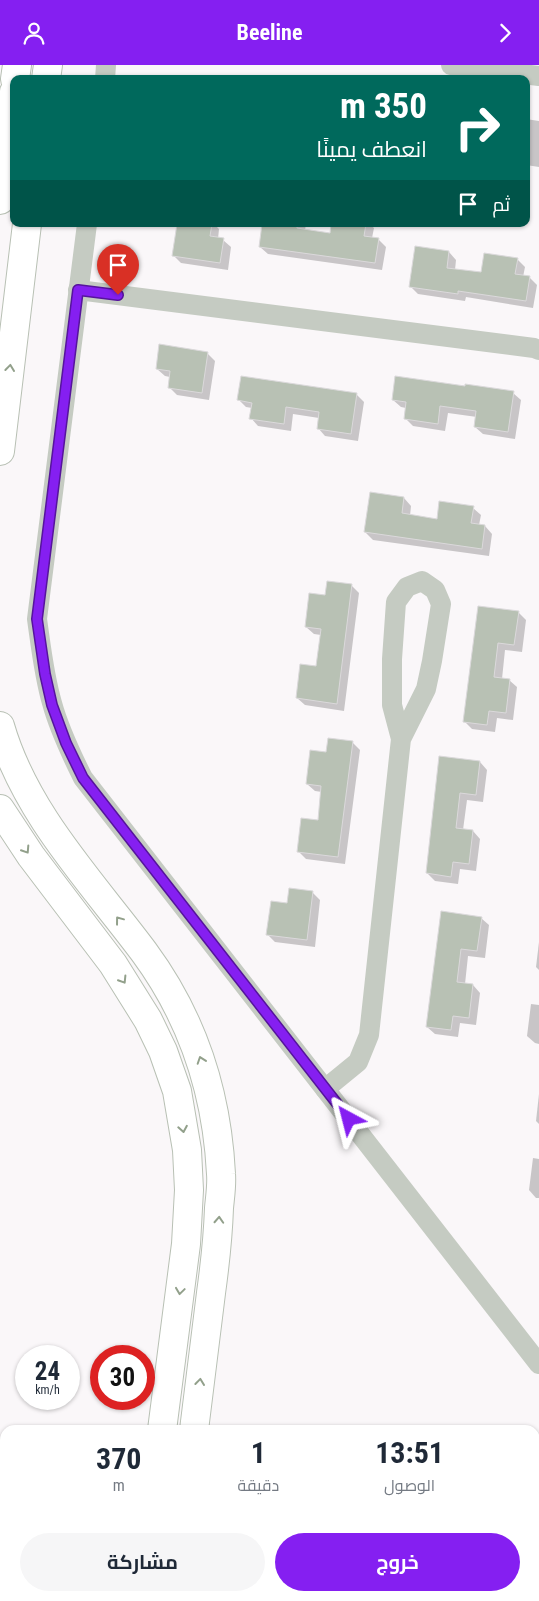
<!DOCTYPE html>
<html lang="ar">
<meta charset="utf-8">
<style>
:root{--surface:#fff;--page:#f6f6f7;--text:#1f2937;--muted:#747a83;--accent:#851ff1}
body{margin:0;font-family:"Roboto Condensed",Cairo,sans-serif;background:var(--page);color:var(--text);direction:rtl;height:100vh;display:flex;flex-direction:column;font-size:19px;white-space:nowrap}
*{box-sizing:border-box;margin:0}
p{font-size:16px;color:var(--muted)}
.icon{flex:none;width:28px;height:28px;fill:none;stroke:currentColor;stroke-width:2;stroke-linecap:round;stroke-linejoin:round}
.map{position:relative;flex:1;overflow:hidden;direction:ltr}
.sheet{position:absolute;left:0px;top:1360px;width:540px;height:176px;display:flex;flex-direction:column;background:var(--surface);border-radius:15px 15px 0 0;box-shadow:0 1px 4px #0004;direction:rtl}
.sheet>*{flex:none}
.hud{position:absolute;left:10px;top:10px;width:520px;height:152px;border-radius:10px;box-shadow:0 1px 4px #0004;direction:rtl;background:#00695c;color:#fff;overflow:hidden}
.speed{position:absolute;left:15px;top:1280px;display:flex;gap:10px;font-size:25px;font-weight:700;text-align:center}
.speed>*{display:grid;place-content:center;width:65px;height:65px;border-radius:50%;background:var(--surface);box-shadow:0 1px 4px #0004;line-height:1}
.speed small{font-size:12px;font-weight:400}
.speed .limit{border:8px solid #d22;background:#fff;color:#111}
.pin{position:absolute;display:grid;place-items:center;width:42px;height:42px;color:#fff;margin:-51px -21px;border-radius:50% 50% 50% 0;rotate:-45deg;box-shadow:0 0 5px #0007}
.pin .icon{rotate:45deg}
.me{position:absolute;width:55px;margin:-28px;rotate:322deg;stroke-linejoin:round;filter:drop-shadow(0 0 4px #0008)}
.turn{display:flex;align-items:center;gap:18px;height:105px;padding:0 20px;font-size:22px}
.turn .icon{width:65px;height:65px;stroke-width:2.5}
.turn b{display:block;font-size:35px;line-height:42px}
.then{display:flex;align-items:center;height:48px;padding:0 20px;background:#0003;gap:10px;font-size:19px}
.eta{display:flex;justify-content:space-evenly;align-items:center;height:85px;text-align:center}
.eta b{font-size:30px;font-weight:700;line-height:35px}
.primary-button{display:flex;gap:10px;margin-top:auto;padding:10px 20px}
.primary-button a{flex:1;height:58px;border-radius:30px;background:var(--accent);color:#fff;font-size:20px;font-weight:700;line-height:58px;text-align:center}
.primary-button a+a{background:var(--page);color:var(--text)}
header{display:flex;justify-content:space-between;align-items:center;height:65px;padding:0 20px;background:var(--accent);color:#fff;font-size:22px;font-weight:700}
.map>svg:first-child{display:block}
.shadow{fill:#0003}
.building{fill:#b8c1b4;stroke:#dbd9db}
.lines{fill:none;stroke-linecap:round;stroke-linejoin:round}
.secondary-casing{stroke:#b8c0b4;stroke-width:30}
.street{stroke:#c5cbc2;stroke-width:20}
.secondary{stroke:#fff;stroke-width:28}
.oneway{stroke:#92a08b}
.route-casing{stroke:#56149d;stroke-width:12}
.route{stroke:#851ff1;stroke-width:9}
</style>
<header><svg class="icon" aria-label="forward" viewBox="0 0 24 24"><path d="M9 5l7 7-7 7"/></svg>Beeline<svg class="icon" aria-label="person" viewBox="0 0 24 24"><circle cx="12" cy="8" r="4"/><path d="M4 21q1-7 8-7t8 7"/></svg></header>
<div class="map">
<svg width="539" height="1536" viewBox="0 0 539 1536">
<rect width="100%" height="100%" fill="#faf7f9"/>
<!-- shadow -->
<g class="shadow">
<path d="M526,54L539,56V102L526,100Z"/>
<path d="M178,159H214L219,164L218,174L223,175L231,182L228,205L181,198L173,190Z"/>
<path d="M264,159H306L305,165L331,169L332,159H369L374,163L372,173L378,174L386,182L382,205L268,189L260,182Z"/>
<path d="M416,182L449,187L456,195L455,205L482,209L517,194L525,202L523,212H529L537,220L533,243L466,232L465,236L418,229L411,222Z"/>
<path d="M207,288L215,296L209,335L177,330L169,322L170,312L165,311L157,304Z"/>
<path d="M513,328L521,335L515,374L483,369L475,362L477,352L448,348L445,366L413,361L405,353L406,343L401,342L393,335Z"/>
<path d="M356,329L364,337L358,376L325,371L318,363L319,353L293,349L291,366L258,361L251,353L252,343L246,342L239,335Z"/>
<path d="M404,433L411,441L410,451L438,455L473,443L481,450L479,460L485,461L492,469L489,491L373,475L365,467Z"/>
<path d="M351,520L359,528L344,646L305,640L297,633L318,603L321,570L314,569L306,562Z"/>
<path d="M479,542L518,547L526,555L522,587L505,585L502,614L509,615L517,622L513,655L497,653L495,667L472,664L464,656Z"/>
<path d="M352,677L360,685L345,799L306,794L298,786L319,756L322,727L315,726L307,719L327,689Z"/>
<path d="M440,692L480,697L487,705L483,737L467,735L463,765L473,766L480,774L476,806L460,804L458,819L435,816L427,808Z"/>
<path d="M290,825L313,828L320,835L315,882L275,877L268,870L288,839Z"/>
<path d="M442,848L481,853L489,860L485,893L468,891L465,919L473,920L480,928L476,960L460,958L458,972L435,969L427,962Z"/>
<path d="M539,877V905L536,902Z"/>
<path d="M531,939L539,940V979L535,978L527,971Z"/>
<path d="M539,1029V1059L536,1056Z"/>
<path d="M533,1093L539,1094V1133H536L529,1125Z"/>
</g>
<!-- building -->
<g class="building">
<path d="M177,159H212L210,171L224,173L220,198L172,191Z"/>
<path d="M262,159H297V163L330,168L331,159H366L364,171L379,173L375,198L259,182Z"/>
<path d="M415,181L449,186L447,203L481,207L484,188L518,193L515,209L530,211L526,236L458,226V229L409,222Z"/>
<path d="M159,279L208,287L202,328L168,323L170,306L156,304Z"/>
<path d="M241,311L357,328L351,369L317,364L319,347L286,342L284,359L249,354L252,338L237,335Z"/>
<path d="M395,311L465,321V319L514,326L508,367L474,362L476,346L440,341L438,359L404,354L406,337L392,335Z"/>
<path d="M370,427L404,432L402,448L437,454L439,436L474,441L471,458L485,460L482,484L364,467Z"/>
<path d="M327,516L352,519L337,639L296,633L300,599L316,601L321,564L305,562L309,528L325,530Z"/>
<path d="M478,541L519,546L514,580L498,578L494,612L510,614L506,648L489,646L487,660L463,657Z"/>
<path d="M328,673L353,676L338,792L297,787L301,753L318,755L321,721L306,719L310,685L326,687Z"/>
<path d="M439,691L480,696L476,730L460,728L456,763L473,765L469,799L453,797L451,812L426,808Z"/>
<path d="M289,823L313,826L307,875L266,870L271,836L287,838Z"/>
<path d="M441,846L482,852L477,886L461,884L457,917L473,919L469,953L453,951L451,965L426,962Z"/>
</g>
<g class="lines">
<!-- secondary casing -->
<g class="secondary-casing">
<g id="secondary">
<path d="M15,14L17,0"/>
<path d="M46,14L48,0"/>
<path d="M0,135L14,27"/>
<path d="M0,386L27,159"/>
<path d="M0,661C25,748 91,816 144,887C192,952 217,1028 221,1109C222,1120 220,1132 219,1143C218,1172 215,1199 211,1228C205,1273 200,1319 194,1365"/>
<path d="M0,744L31,791L113,899L148,955L163,986L177,1026L187,1085L189,1125L186,1179L162,1365"/>
<path d="M141,1536L142,1531"/>
<path d="M173,1536L174,1531"/>
</g>
</g>
<!-- street -->
<g class="street">
<path d="M451,0L539,11"/>
<path d="M105,14L106,0"/>
<path d="M87,159L37,554C41,582 44,611 52,638C59,664 71,689 83,713L539,1299"/>
<path d="M78,225L534,283L539,285"/>
<path d="M325,1024L358,997L369,970L401,674L392,640V594L396,537L407,522L422,516L435,525L441,539L432,596L426,624L401,674"/>
</g>
<!-- secondary -->
<use href="#secondary" class="secondary"/>
</g>
<!-- one-way arrows -->
<defs><path id="oneway-chevron" d="M-2-3.5L2.5 0L-2 3.5" fill="none" stroke-width="1.6" stroke-linecap="round" stroke-linejoin="round" transform="scale(1.25)"/></defs>
<g class="oneway">
<use href="#oneway-chevron" transform="translate(10 303) rotate(-83)"/>
<use href="#oneway-chevron" transform="translate(26 785) rotate(57)"/>
<use href="#oneway-chevron" transform="translate(119 855) rotate(-127)"/>
<use href="#oneway-chevron" transform="translate(123 915) rotate(58)"/>
<use href="#oneway-chevron" transform="translate(201 995) rotate(-109)"/>
<use href="#oneway-chevron" transform="translate(183 1064) rotate(80)"/>
<use href="#oneway-chevron" transform="translate(219 1155) rotate(-87)"/>
<use href="#oneway-chevron" transform="translate(180 1226) rotate(98)"/>
<use href="#oneway-chevron" transform="translate(200 1317) rotate(-83)"/>
</g>
<g class="lines">
<!-- route casing -->
<g class="route-casing">
<path id="route" d="M118,230L78,225L37,554L45,609L52,640L66,678L83,713L349,1054"/>
</g>
<!-- route -->
<use href="#route" class="route"/>
</g>
</svg>
<div class="speed"><div>24<small>km/h</small></div><div class="limit">30</div></div>
<div class="pin" style="left:118px;top:230px;background:#d93025"><svg class="icon" aria-label="arrive" viewBox="0 0 24 24"><path d="M6 21V4h12l-3 4 3 4H6"/></svg></div>
<svg class="me" style="left:349px;top:1054px" viewBox="-20 -20 40 40"><path d="M0-17L14 15 0 8-14 15z" fill="#851ff1" stroke="#fff" stroke-width="4"/></svg>
<div class="hud">
<div class="turn"><svg class="icon" aria-label="right" viewBox="0 0 24 24"><path d="M7 20v-9h11M14 6l5 5-5 5"/></svg><div><b>350 m</b>انعطف يمينًا</div></div>
<div class="then">ثم<svg class="icon" aria-label="arrive" viewBox="0 0 24 24"><path d="M6 21V4h12l-3 4 3 4H6"/></svg></div>
</div>
<section class="sheet">
<div class="eta">
<div><b>13:51</b><p>الوصول</p></div>
<div><b>1</b><p>دقيقة</p></div>
<div><b>370</b><p>m</p></div>
</div>
<div class="primary-button"><a>خروج</a><a>مشاركة</a></div>
</section>
</div>
